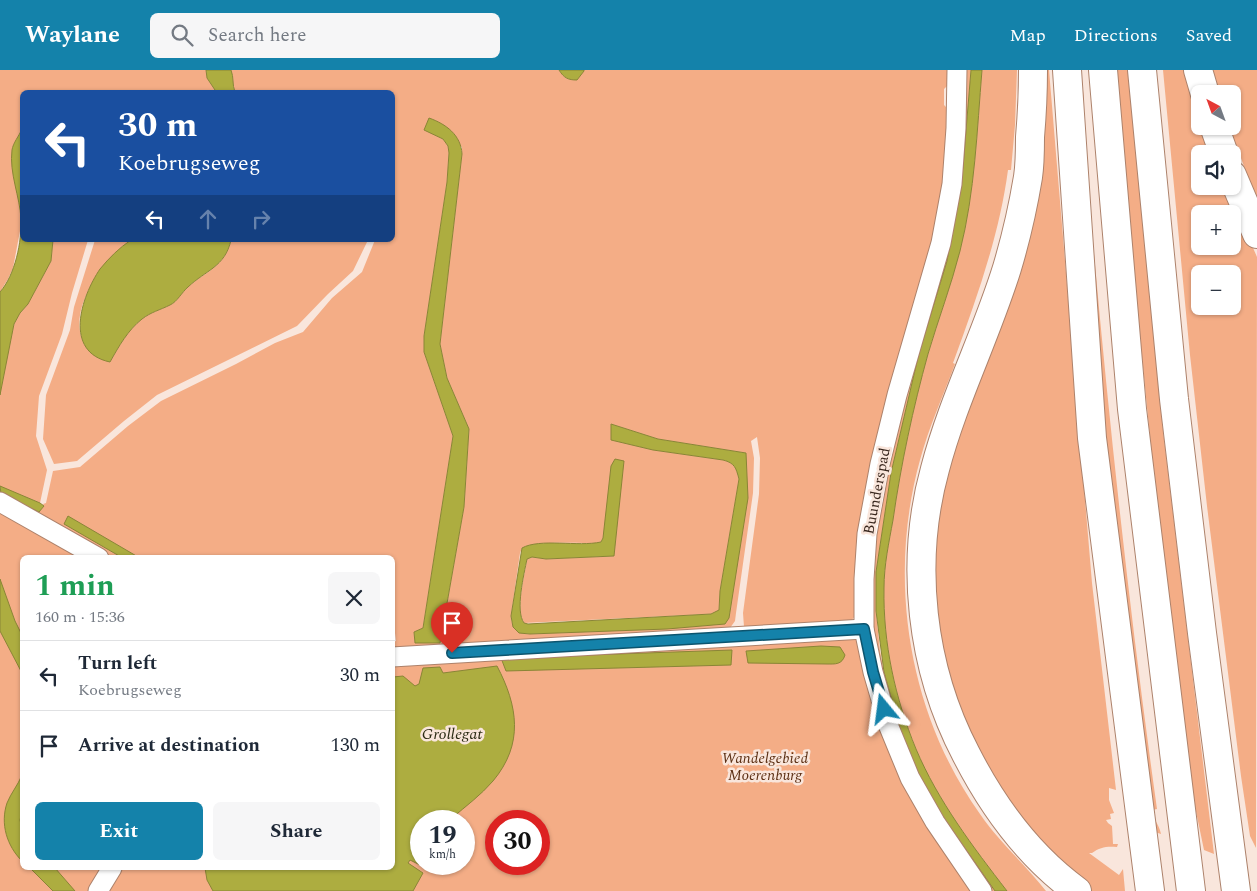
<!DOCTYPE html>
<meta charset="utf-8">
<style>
:root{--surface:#fff;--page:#f6f6f7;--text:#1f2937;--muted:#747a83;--line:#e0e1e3;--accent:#1482aa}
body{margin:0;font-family:Spectral,serif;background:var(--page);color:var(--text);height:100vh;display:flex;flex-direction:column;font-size:19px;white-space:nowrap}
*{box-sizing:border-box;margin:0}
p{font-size:16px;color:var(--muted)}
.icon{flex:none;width:28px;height:28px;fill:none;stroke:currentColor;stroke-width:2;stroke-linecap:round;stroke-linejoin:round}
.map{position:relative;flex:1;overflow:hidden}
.panel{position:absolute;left:20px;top:485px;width:375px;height:315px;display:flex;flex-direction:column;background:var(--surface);border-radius:8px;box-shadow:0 1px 4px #0004}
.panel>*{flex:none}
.banner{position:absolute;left:20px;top:20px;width:375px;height:152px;border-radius:8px;box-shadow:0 1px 4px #0004;background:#1a4fa0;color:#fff;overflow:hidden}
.needle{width:32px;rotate:319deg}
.tools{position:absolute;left:1191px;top:15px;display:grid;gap:10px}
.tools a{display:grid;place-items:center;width:50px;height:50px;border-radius:8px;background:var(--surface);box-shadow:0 1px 4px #0004;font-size:25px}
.speed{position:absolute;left:410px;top:740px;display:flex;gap:10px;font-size:25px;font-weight:700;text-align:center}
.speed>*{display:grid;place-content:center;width:65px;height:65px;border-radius:50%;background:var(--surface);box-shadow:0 1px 4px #0004;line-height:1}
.speed small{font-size:12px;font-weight:400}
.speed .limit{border:8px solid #d22;background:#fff;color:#111}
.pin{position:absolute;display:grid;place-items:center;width:42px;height:42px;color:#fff;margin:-51px -21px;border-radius:50% 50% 50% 0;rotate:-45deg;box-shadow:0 0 5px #0007}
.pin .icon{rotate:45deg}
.me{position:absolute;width:55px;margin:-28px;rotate:344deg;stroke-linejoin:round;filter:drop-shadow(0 0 4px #0008)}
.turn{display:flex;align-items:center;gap:18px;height:105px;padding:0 15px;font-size:22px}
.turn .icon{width:65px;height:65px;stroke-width:2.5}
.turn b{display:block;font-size:35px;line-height:42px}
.lanes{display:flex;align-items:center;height:48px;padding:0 15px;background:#0003;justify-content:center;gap:25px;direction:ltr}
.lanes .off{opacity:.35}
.round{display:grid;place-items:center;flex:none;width:52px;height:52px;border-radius:8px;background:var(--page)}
.overview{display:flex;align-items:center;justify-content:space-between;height:85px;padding:0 15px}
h1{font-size:30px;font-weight:700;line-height:38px;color:#1e9e55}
.cta{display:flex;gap:10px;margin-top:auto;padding:10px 15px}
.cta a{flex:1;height:58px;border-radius:8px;background:var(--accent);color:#fff;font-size:20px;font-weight:700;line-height:58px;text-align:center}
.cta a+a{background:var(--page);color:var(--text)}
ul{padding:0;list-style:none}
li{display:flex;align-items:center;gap:15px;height:70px;padding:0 15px;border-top:1px solid var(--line)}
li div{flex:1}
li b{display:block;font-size:19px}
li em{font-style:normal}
header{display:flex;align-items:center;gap:30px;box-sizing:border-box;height:70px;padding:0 25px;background:var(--accent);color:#fff}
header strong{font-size:24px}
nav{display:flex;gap:28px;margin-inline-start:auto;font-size:18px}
.search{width:350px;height:45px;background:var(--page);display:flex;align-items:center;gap:12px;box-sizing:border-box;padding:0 18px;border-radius:8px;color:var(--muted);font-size:19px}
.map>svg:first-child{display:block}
.green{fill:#f4ad86;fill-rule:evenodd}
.water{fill:#adad40;stroke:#8a8536}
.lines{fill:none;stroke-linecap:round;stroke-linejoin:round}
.street-casing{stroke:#ad826b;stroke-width:21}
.highway-casing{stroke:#ad826b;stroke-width:30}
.street{stroke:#fff;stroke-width:19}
.highway{stroke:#fff;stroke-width:28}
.route-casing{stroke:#0d546e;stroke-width:12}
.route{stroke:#1482aa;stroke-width:9}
.labels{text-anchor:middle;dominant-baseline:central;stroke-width:5;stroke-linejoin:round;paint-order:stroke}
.street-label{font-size:15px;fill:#39271e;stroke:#f9e6dc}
.park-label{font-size:15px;font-style:italic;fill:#5c2f13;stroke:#f9e6dc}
.water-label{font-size:16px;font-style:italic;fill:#2b2b14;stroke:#f9e6dc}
</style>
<header>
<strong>Waylane</strong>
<div class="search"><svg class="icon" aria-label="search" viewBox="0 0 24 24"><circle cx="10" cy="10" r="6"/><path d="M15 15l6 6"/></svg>Search here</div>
<nav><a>Map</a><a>Directions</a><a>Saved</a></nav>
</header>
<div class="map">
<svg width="1257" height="821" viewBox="0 0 1257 821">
<rect width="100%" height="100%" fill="#f9e6dc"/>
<!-- green -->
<g class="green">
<path d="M0,0H206L207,8L215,20L214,22H22V59L12,79L21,148L20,161L13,198L8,209L0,222Z"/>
<path d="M231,0H559C564,8 568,10 577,10L584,0H951V12L944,19V35L950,41L948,94L856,545L850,552L744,557L743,543L759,424L760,388L757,367L751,371L754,388L753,423L736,543L735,551L730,558L393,578V572L396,571L395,563H392V488L138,487L68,447L96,472L121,487H112L0,425V325L6,290L14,254L20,243L28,234L51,191L53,170H88L72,223L62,264L39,326L36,366L47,400L40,433L0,417L1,424L39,442L44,436L43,434L46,433L53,401L80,397L128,356L161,331L236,294L275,273L303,262L332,228L362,202L375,170H392V22H235C232,15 234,7 231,0ZM436,65L462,77V84L440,274L447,308L469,359L464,437L440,573H415L414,562L423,558L453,366L424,282V266L447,112L449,83L448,76L443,69ZM611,354L658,369L746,383L729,548L602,561L530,564C517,564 512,559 511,546L520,483L522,478C536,470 579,474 597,473L601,472L603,468L614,486L546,489L532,487L527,489C525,504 515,540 524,553L711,544L719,541L720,521L739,409C736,398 735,393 723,390L653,380L612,370Z"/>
<path d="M962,0H971L963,97L947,191L919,283L891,403L876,502V541L880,581L888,623L950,758L995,821H989L944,758L896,664L872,560L871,490L885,403L934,218Z"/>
<path d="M982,0H1017L1015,55L1011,100H1008C999,167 976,230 953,293L955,294C943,326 929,357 920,390C887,509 908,643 980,744C1000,773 1025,794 1046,821H1007C973,777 938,731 916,679C895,628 883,573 884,518C884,495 889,472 893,450C901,394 913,338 928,284C938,250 951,216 960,181C975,122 977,60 982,0Z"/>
<path d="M1040,0H1049L1092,513L1116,720L1109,718V730L1114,743L1110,744L1111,749L1106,750L1108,753L1112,756L1113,774H1118L1117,777C1107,776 1100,777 1092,783H1089L1119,805L1123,799L1125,821H1091L1044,781L970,679L932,553L936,428L994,260Z"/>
<path d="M1075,0H1081L1084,31H1081C1100,268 1124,504 1157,739L1152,740C1153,749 1159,754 1161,764L1149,760L1117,503Z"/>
<path d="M1116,0H1128L1163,360L1214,784L1204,780L1194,732L1160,467L1128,147Z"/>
<path d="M1163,0H1187L1200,43V56H1204L1214,84H1200V116H1226L1257,187L1256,778L1250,766L1241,706L1207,436L1190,285ZM1200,144H1232V176H1200ZM1200,204H1232V236H1200Z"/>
<path d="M1212,0H1257V131L1229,56H1232V24H1218Z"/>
<path d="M95,170H131C103,189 59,249 90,281C95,287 103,289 110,292C119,276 128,260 142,249C151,242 160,240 170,235C177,232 182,222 188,217C206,201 225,197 231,170H368L353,201L328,224L297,256L157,325L124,351L77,391L54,394L43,369L46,325L70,260L74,237Z"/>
<path d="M0,439L89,487L22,488V798H392L393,591L855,566L860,581L975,821H0ZM421,751H464V794H421ZM496,751H539V794H496Z"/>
</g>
<!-- water -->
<g class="water">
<path d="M206,0H231C234,7 232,15 235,22H214L215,20L207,8Z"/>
<path d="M559,0H584V1L577,10C568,10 564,8 559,0Z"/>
<path d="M971,0H982C977,60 975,122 960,181C951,216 938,250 928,284C913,338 901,394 893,450C889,472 884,495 884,518C883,573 895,628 916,679C938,731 973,777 1007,821H995L938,740L918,703L901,663L884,602L876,541V502L891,403L919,283L947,191L963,97Z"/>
<path d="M429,48C446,54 461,65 462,84L440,274L447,308L469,359L464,437L440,573H415L414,562L423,558L453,366L424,282V266L447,112L449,83L448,76L443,69L424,60Z"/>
<path d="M22,59V170H53L51,191L28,234L20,243L14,254L0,325V222C15,205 22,172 21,149C20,127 9,103 12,80C13,73 19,66 22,59Z"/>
<path d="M131,170H231C225,197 206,200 188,217C182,222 177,232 170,235C160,240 151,242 142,249C128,260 119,276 110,292C63,282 81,227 100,199C109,188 119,178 131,170Z"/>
<path d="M611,354L658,369L746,383L748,428L729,548L725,554L667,559L530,564L519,563L513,557L511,546L522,478C540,468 578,477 601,472L603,468L611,396L615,389L624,391L614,486L546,489L532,487L527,489C524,504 515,541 524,553L528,554L711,544L719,540L720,521L739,409C736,398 735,393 723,390L653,380L611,370Z"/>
<path d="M0,416L40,433L44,436L39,442L1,424Z"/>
<path d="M68,446L133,484L138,487H121L64,454Z"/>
<path d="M0,509L15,551L22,565V603L0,561Z"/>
<path d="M821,576L840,577L845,585C842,595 835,594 827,594L748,593L746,581Z"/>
<path d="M732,580L731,595L506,601L501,588Z"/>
<path d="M497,596C518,636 524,674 493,711C481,725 466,736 452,748L451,751H421V794H428L426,798L410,790L408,793L423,803L413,821H213L207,810L205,798H392L393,607L403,606L415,616L419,614L423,598L440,597L443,603Z"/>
<path d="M22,705V742L20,750L22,758V791C7,776 0,754 7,733C11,723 18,715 22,705Z"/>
<path d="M30,798H55L75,821H53Z"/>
</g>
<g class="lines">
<!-- street casing -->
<g class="street-casing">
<g id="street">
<path d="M957,0L956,58L952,114L941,173L897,325L880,394L867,464L864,509V559L873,602L889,657L910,708L935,752L982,821"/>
<path d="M0,432L99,488"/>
<path d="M392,587L864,559"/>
<path d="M98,821L112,798"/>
</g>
</g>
<!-- highway casing -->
<g class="highway-casing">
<g id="highway">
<path d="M1033,0C1033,22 1032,44 1030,67C1030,80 1030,94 1028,107C1023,137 1016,168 1007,198C986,266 953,330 935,399C909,493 921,598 966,684C993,737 1029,786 1077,821"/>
<path d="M1067,0L1092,368L1150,821"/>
<path d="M1103,0L1132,339L1191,821"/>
<path d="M1142,0L1174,329L1202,563L1236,821"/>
<path d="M1198,0L1205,24"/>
<path d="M1214,56L1224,84"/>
<path d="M1232,105L1257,164"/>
</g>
</g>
<!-- street -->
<use href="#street" class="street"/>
<!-- highway -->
<use href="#highway" class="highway"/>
</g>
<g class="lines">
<!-- route casing -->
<g class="route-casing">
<path id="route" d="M452,583L864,559L873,602L884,639"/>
</g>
<!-- route -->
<use href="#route" class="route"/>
</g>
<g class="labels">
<!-- street labels -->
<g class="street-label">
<text transform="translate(877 421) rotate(-79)">Buunderspad</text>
</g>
<!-- park labels -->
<g class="park-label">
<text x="765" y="688">Wandelgebied<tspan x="765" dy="17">Moerenburg</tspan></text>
</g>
<!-- water labels -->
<g class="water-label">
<text x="452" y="664">Grollegat</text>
</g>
</g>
</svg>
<div class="tools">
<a><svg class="needle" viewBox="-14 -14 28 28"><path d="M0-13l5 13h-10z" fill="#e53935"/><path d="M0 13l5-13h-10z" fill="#747a83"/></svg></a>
<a><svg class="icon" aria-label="sound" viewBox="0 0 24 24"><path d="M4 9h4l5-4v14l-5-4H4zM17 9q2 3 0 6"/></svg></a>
<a>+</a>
<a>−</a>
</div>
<div class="speed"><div>19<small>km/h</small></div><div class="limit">30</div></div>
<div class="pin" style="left:452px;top:583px;background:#d93025"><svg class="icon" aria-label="arrive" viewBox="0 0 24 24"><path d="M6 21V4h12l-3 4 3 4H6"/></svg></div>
<svg class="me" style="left:884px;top:639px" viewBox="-20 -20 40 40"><path d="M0-17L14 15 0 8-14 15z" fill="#1482aa" stroke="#fff" stroke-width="4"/></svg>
<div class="banner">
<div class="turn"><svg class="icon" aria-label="left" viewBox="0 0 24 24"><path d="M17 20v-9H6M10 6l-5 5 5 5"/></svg><div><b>30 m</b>Koebrugseweg</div></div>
<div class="lanes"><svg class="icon" aria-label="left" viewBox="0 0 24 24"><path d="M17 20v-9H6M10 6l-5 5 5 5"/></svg><svg class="icon off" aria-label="ahead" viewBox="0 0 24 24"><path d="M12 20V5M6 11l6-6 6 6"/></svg><svg class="icon off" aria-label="right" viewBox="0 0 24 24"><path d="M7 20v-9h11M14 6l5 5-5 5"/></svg></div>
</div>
<section class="panel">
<div class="overview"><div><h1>1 min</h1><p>160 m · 15:36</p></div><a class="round"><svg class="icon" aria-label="close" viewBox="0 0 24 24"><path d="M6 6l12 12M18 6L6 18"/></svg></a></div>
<ul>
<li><svg class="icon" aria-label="left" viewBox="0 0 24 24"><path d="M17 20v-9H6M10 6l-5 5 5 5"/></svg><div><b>Turn left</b><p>Koebrugseweg</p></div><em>30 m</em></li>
<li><svg class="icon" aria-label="arrive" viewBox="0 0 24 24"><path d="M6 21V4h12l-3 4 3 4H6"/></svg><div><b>Arrive at destination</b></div><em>130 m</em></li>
</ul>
<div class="cta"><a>Exit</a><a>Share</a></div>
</section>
</div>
